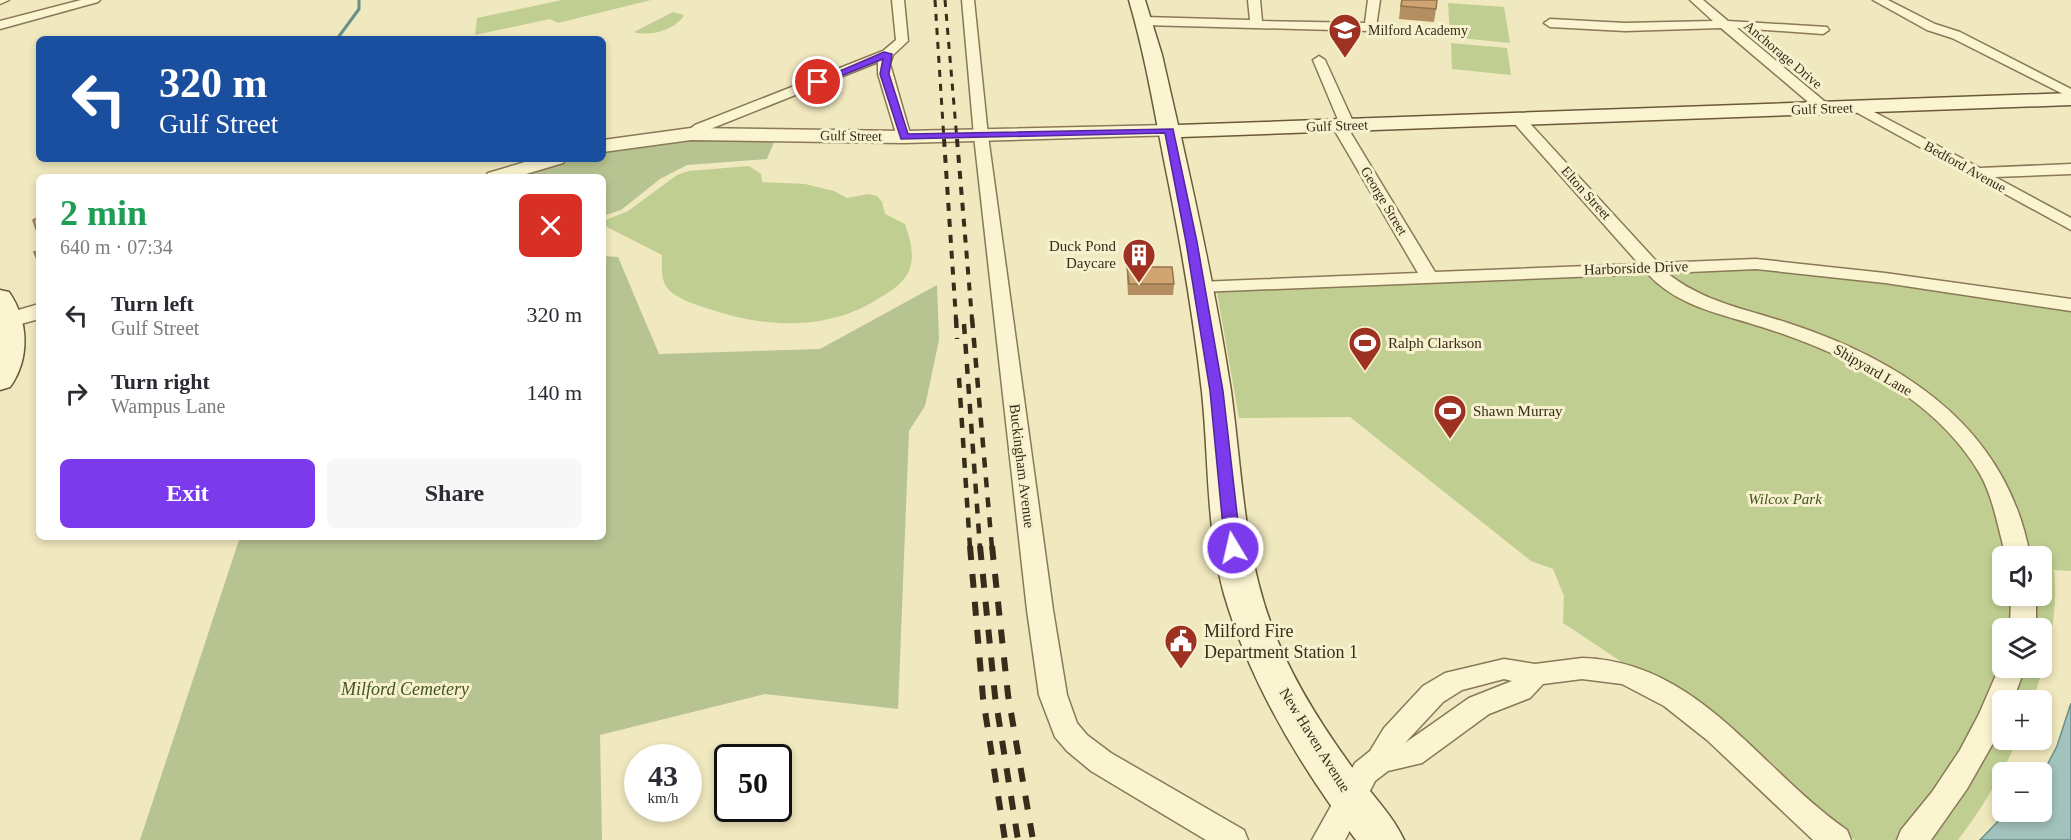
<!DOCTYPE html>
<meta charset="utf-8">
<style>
:root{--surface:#fff;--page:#f7f7f7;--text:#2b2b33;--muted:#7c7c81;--accent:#7c3aed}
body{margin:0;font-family:"Times New Roman",serif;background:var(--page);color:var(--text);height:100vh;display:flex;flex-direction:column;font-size:22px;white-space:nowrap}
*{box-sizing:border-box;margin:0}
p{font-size:20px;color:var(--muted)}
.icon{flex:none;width:33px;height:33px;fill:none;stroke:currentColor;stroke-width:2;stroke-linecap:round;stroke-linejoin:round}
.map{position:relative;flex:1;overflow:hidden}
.sheet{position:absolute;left:36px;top:174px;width:570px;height:366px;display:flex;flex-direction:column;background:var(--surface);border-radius:9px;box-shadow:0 3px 9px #0003}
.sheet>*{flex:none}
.top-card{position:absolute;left:36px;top:36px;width:570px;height:126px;border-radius:9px;box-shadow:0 3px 9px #0003;background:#1a4fa0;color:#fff;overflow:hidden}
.controls{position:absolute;left:1992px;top:546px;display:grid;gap:12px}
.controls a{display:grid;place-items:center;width:60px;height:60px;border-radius:9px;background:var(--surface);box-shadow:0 3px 9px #0003;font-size:30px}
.speed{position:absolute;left:624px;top:744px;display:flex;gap:12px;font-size:30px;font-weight:700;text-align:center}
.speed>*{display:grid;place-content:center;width:78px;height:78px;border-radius:50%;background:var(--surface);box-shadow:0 3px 9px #0003;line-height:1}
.speed small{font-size:15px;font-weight:400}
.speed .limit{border:3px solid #111;border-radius:9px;background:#fff;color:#111}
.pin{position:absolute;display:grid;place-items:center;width:51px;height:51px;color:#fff;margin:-26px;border:3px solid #fff;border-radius:50%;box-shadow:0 2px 6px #0007}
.me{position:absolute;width:66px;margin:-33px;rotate:351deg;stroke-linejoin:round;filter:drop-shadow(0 0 4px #0008)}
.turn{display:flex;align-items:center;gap:21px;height:126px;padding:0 24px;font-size:27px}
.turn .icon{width:78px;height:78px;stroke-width:2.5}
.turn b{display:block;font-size:42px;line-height:51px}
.round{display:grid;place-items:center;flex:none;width:63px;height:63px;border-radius:9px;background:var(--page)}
.head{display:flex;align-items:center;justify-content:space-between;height:102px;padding:0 24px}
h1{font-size:36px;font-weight:700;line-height:45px;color:#1e9e55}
.button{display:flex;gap:12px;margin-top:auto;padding:12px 24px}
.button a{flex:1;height:69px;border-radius:9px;background:var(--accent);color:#fff;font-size:24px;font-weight:700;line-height:69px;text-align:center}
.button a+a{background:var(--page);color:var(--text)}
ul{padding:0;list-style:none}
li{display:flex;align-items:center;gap:18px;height:78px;padding:0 24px}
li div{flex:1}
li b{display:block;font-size:22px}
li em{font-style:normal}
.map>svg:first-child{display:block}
.green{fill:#c0cf91;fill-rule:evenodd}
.cemetery{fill:#b7c391}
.water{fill:#a2c2bc;stroke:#68908b;stroke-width:1.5}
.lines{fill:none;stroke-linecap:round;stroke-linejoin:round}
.stream{stroke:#68908b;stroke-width:3}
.minor-casing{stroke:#8a7856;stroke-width:3}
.tertiary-casing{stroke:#8a7856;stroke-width:3}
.secondary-casing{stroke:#6b5939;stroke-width:3}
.minor{fill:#fbf4d1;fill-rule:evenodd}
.tertiary{fill:#fbf4d1;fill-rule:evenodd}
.secondary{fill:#fbf4d1;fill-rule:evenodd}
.rail-far3{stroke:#382d1b;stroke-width:3;stroke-dasharray:7 7;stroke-linecap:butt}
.rail-far2{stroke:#382d1b;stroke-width:4;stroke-dasharray:8 8;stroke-linecap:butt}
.rail-far1{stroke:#382d1b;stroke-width:4.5;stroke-dasharray:10 10;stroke-linecap:butt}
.rail{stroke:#382d1b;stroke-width:6;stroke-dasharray:14 14;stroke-linecap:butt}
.wall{fill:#b48e61}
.building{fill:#d1a571;stroke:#92744f;stroke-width:1.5}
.route{fill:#7c3aed;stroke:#51269a;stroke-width:1.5}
.labels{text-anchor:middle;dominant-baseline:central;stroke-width:6;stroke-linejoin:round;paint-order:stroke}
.far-poi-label{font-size:14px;fill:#382d1b;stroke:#f7f1ce;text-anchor:start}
.far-street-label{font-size:14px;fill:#382d1b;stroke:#f7f1ce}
.poi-label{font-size:15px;fill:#382d1b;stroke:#f7f1ce;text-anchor:start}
.street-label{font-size:15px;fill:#382d1b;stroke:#f7f1ce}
.park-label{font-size:15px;font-style:italic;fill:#425620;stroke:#f7f1ce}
.near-poi-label{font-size:18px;fill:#382d1b;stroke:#f7f1ce;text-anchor:start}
.near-park-label{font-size:18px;font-style:italic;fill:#425620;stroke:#f7f1ce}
</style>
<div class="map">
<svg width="2071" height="840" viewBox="0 0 2071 840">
<rect width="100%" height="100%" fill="#f0e8be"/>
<!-- green -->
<g class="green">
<path d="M562,0H651L558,23L550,19L475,35L477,18Z"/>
<path d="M1448,3L1504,7L1510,43L1450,37Z"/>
<path d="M673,12L684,15C676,30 649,37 634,32Z"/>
<path d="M1451,43L1507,48L1511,75L1452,69Z"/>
<path d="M749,166L761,174L762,182L805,184L834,191L847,198L869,194L877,196L882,202L885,214L905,224C910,239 916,257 908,273C902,284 891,291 881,297C829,332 763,328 706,308C694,304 678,299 669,290C660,281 662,266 662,255L603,225V221L628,211L677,175L689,171Z"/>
<path d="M1759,269L1910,286L2071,310V571L2054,570C2059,616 2047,657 2033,700H2002V740H2017C2002,776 1982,808 1958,840H1855L1819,811L1768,759L1563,623L1564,596L1553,569L1531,561L1350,417L1239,418L1217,292ZM2002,556H2042V596H2002ZM2002,628H2042V668H2002Z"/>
</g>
<!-- cemetery -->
<g class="cemetery">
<path d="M699,139L775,140L767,159L687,165L660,179L621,210L603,216V177H508L578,159H603V153L672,141Z"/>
<path d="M603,256L618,257L659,354L820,349L937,285L939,340L925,406L909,431L898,709L765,694L600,735L602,840H140L240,537H603Z"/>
</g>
<!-- water -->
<path class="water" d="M2071,703V840H1980L2007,812H2042V775L2057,746Z"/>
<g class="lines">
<!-- stream -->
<path class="stream" d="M337,39L359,9V0"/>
<!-- minor casing -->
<g class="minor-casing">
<g id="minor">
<path d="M0,0H9L0,4Z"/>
<path d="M81,0H100L98,2L0,29V21Z"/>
<path d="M892,0H904L908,41L893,55L890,64L911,137L909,140L904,141L897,137L878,74V62L705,131L696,137H686L684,134L695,125L883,51L896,40Z"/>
<path d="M962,0H974L988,136L1053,610L1067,695L1077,723L1087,735L1111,753L1244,830L1248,840H1206L1091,771L1067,751L1055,737L1039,695L1027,610L974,136Z"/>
<path d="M1248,0H1260L1262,21L1365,23L1368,0H1380L1376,27L1370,31L1144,25L1138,21L1144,17L1250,20Z"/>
<path d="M1690,0H1703L1728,21L1827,27L1829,30L1823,34L1737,28L1830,106L1832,109L1830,112H1820L1721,28L1625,31L1550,27L1544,23L1550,19L1625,23L1713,21Z"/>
<path d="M1873,0H1888L1935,24L1960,32L2071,89V98L1952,38L1927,30Z"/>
<path d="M1319,56L1325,60L1355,126L1349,130L1435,272L1639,264L1513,122L1511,119L1513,116H1523L1658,263L1756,259L1885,273L2071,299V311L1885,283L1756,269L1667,273C1703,302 1746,309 1788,323C1904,361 2007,428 2030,556H2006C1998,529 1994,499 1980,474C1935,397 1844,353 1762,327C1722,314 1678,307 1648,274L1199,292L1193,291L1190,287L1193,283L1199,282L1418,273L1332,126L1339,122L1313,60Z"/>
<path d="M1859,104L1980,168L2071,164V174L1995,177L2071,218V230L1854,111L1852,108Z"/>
<path d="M2011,596H2036V628H2010Z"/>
<path d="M1582,658C1699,661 1760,770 1847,830L1851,840H1813L1707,740L1664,706L1622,684L1582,679L1543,684L1530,698L1489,714L1422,763L1388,771L1375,781L1345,840H1312L1355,763L1370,751L1384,728L1423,686L1445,673L1504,659L1535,664ZM1504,679L1512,681L1469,698L1405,743L1443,702L1462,690Z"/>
<path d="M2002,661V668H2025L2013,700H2002V723L1992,745L1967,789L1931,840H1897L1901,830L1932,792L1960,750L1979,714Z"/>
</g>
</g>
<!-- tertiary casing -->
<g class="tertiary-casing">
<g id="tertiary">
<path d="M1169,125L1176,127L1178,131L1176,135L904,143L691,140L603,152V140L691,128L904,131Z"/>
<path d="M535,159H566L563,163L516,177H485L488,173Z"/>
<path d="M39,304V319L10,327L0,323L1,315Z"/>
</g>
</g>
<!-- secondary casing -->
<g class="secondary-casing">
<g id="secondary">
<path d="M1129,0H1145L1162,55L1178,125L2071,93V105L1181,137C1200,221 1218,306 1231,391C1242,470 1243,548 1271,624C1290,676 1321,725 1354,770C1370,793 1392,814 1404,840H1356C1300,766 1250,683 1224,594C1206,528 1209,459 1202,392C1193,312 1179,233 1163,155C1153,103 1144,51 1129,0Z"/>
<path d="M0,290L9,292C29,321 30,359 10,387L0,390Z"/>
</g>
</g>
<!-- minor -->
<use href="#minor" class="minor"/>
<!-- tertiary -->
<use href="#tertiary" class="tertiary"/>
<!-- secondary -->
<use href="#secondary" class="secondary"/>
<!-- rail-far3 -->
<g class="rail-far3">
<path d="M935,0L944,140"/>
<path d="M945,0L957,140"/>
</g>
<!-- rail-far2 -->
<g class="rail-far2">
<path d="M944,139L956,319"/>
<path d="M957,139L972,319"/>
</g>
<!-- rail-far1 -->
<g class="rail-far1">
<path d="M956,318L957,339"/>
<path d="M972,318L992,548"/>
<path d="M964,324L980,548"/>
<path d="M959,378L970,548"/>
</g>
<!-- rail -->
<g class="rail">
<path d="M970,546L983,698L1005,840"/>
<path d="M980,546L995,696L1018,840"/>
<path d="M992,546L1008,695L1033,840"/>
</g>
</g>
<!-- wall -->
<g class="wall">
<path d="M1401,0H1437L1436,9L1434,22L1399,19Z"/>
<path d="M1127,267L1174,284L1173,295H1128L1127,278Z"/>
</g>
<!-- building -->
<g class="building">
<path d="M1402,0H1437L1436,9L1401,6Z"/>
<path d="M39,217V237L33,220Z"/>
<path d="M39,251V264L34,252Z"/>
<path d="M1127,267H1172L1174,284H1129Z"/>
</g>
<!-- route -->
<path class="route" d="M884,52L892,54L889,74L908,134L1173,129L1197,242L1223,391L1241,548L1238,552H1228L1225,548L1210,391L1186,242L1165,133L901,139L880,74L883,59L821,84L814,82Z"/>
<!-- icons -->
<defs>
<g id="school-pin" transform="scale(1.725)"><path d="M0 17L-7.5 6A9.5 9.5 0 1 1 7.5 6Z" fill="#9d3122" stroke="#f7f1ce"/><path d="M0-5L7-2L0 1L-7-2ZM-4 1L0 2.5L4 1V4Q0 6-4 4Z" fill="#fff"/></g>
<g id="building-pin" transform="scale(1.725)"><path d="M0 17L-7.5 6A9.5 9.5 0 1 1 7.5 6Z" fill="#9d3122" stroke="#f7f1ce"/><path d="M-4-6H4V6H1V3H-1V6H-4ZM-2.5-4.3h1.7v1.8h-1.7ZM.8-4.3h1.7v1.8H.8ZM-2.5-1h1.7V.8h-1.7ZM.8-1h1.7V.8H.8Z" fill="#fff"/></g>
<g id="stadium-pin" transform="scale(1.725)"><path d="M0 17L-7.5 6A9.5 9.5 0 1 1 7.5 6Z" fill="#9d3122" stroke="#f7f1ce"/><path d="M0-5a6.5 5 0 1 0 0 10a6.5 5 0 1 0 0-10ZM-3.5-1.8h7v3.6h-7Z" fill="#fff"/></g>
<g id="civic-pin" transform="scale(1.725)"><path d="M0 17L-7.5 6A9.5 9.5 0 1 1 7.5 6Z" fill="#9d3122" stroke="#f7f1ce"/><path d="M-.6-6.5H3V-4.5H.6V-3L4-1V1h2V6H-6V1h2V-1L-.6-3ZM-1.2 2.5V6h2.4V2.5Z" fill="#fff"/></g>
</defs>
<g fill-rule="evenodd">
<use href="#school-pin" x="1345" y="30"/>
<use href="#building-pin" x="1139" y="255"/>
<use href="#stadium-pin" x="1365" y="343"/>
<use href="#stadium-pin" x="1450" y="411"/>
<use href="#civic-pin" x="1181" y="641"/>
</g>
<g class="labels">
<!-- far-poi labels -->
<g class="far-poi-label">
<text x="1368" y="30">Milford Academy</text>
</g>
<!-- far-street labels -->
<g class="far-street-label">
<text transform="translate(1783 55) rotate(40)">Anchorage Drive</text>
<text transform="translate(1822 109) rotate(-2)">Gulf Street</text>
<text transform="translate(1337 126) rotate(-2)">Gulf Street</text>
<text transform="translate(851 136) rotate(1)">Gulf Street</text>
<text transform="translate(1965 167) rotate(29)">Bedford Avenue</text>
<text transform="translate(1586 193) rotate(48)">Elton Street</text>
<text transform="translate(1384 201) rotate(59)">George Street</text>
</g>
<!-- poi labels -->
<g class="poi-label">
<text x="1116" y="246" text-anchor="end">Duck Pond<tspan x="1116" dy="17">Daycare</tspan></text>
<text x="1388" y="343">Ralph Clarkson</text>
<text x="1473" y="411">Shawn Murray</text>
</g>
<!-- street labels -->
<g class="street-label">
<text transform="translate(1636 268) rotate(-2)">Harborside Drive</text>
<text transform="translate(1873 370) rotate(30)">Shipyard Lane</text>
<text transform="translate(1022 466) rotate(83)">Buckingham Avenue</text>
<text transform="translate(1315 740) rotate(58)">New Haven Avenue</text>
</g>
<!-- park labels -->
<g class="park-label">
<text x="1785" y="499">Wilcox Park</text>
</g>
<!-- near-poi labels -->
<g class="near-poi-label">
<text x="1204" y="631">Milford Fire<tspan x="1204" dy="21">Department Station 1</tspan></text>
</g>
<!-- near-park labels -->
<g class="near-park-label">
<text x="405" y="689">Milford Cemetery</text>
</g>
</g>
</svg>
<div class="controls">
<a><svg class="icon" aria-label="sound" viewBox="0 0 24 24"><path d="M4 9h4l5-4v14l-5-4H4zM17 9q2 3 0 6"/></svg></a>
<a><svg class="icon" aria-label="layers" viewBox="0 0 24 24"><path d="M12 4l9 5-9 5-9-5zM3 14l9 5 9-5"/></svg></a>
<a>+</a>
<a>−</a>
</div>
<div class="speed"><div>43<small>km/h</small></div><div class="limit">50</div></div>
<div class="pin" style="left:818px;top:82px;background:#d93025"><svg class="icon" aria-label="arrive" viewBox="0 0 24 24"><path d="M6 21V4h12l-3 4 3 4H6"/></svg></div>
<svg class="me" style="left:1233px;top:548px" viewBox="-20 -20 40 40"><circle r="17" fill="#7c3aed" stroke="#fff" stroke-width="3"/><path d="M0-11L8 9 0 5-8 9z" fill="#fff"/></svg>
<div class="top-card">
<div class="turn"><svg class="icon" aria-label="left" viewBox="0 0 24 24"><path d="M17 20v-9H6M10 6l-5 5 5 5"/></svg><div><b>320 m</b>Gulf Street</div></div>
</div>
<section class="sheet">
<div class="head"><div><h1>2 min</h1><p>640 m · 07:34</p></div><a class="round" style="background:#d93025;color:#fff"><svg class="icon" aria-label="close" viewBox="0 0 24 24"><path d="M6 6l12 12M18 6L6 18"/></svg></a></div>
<ul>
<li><svg class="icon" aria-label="left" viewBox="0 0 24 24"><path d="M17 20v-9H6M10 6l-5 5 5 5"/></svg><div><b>Turn left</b><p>Gulf Street</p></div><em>320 m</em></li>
<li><svg class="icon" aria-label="right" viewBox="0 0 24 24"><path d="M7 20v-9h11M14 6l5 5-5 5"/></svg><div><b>Turn right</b><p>Wampus Lane</p></div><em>140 m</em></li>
</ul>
<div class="button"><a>Exit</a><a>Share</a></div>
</section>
</div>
